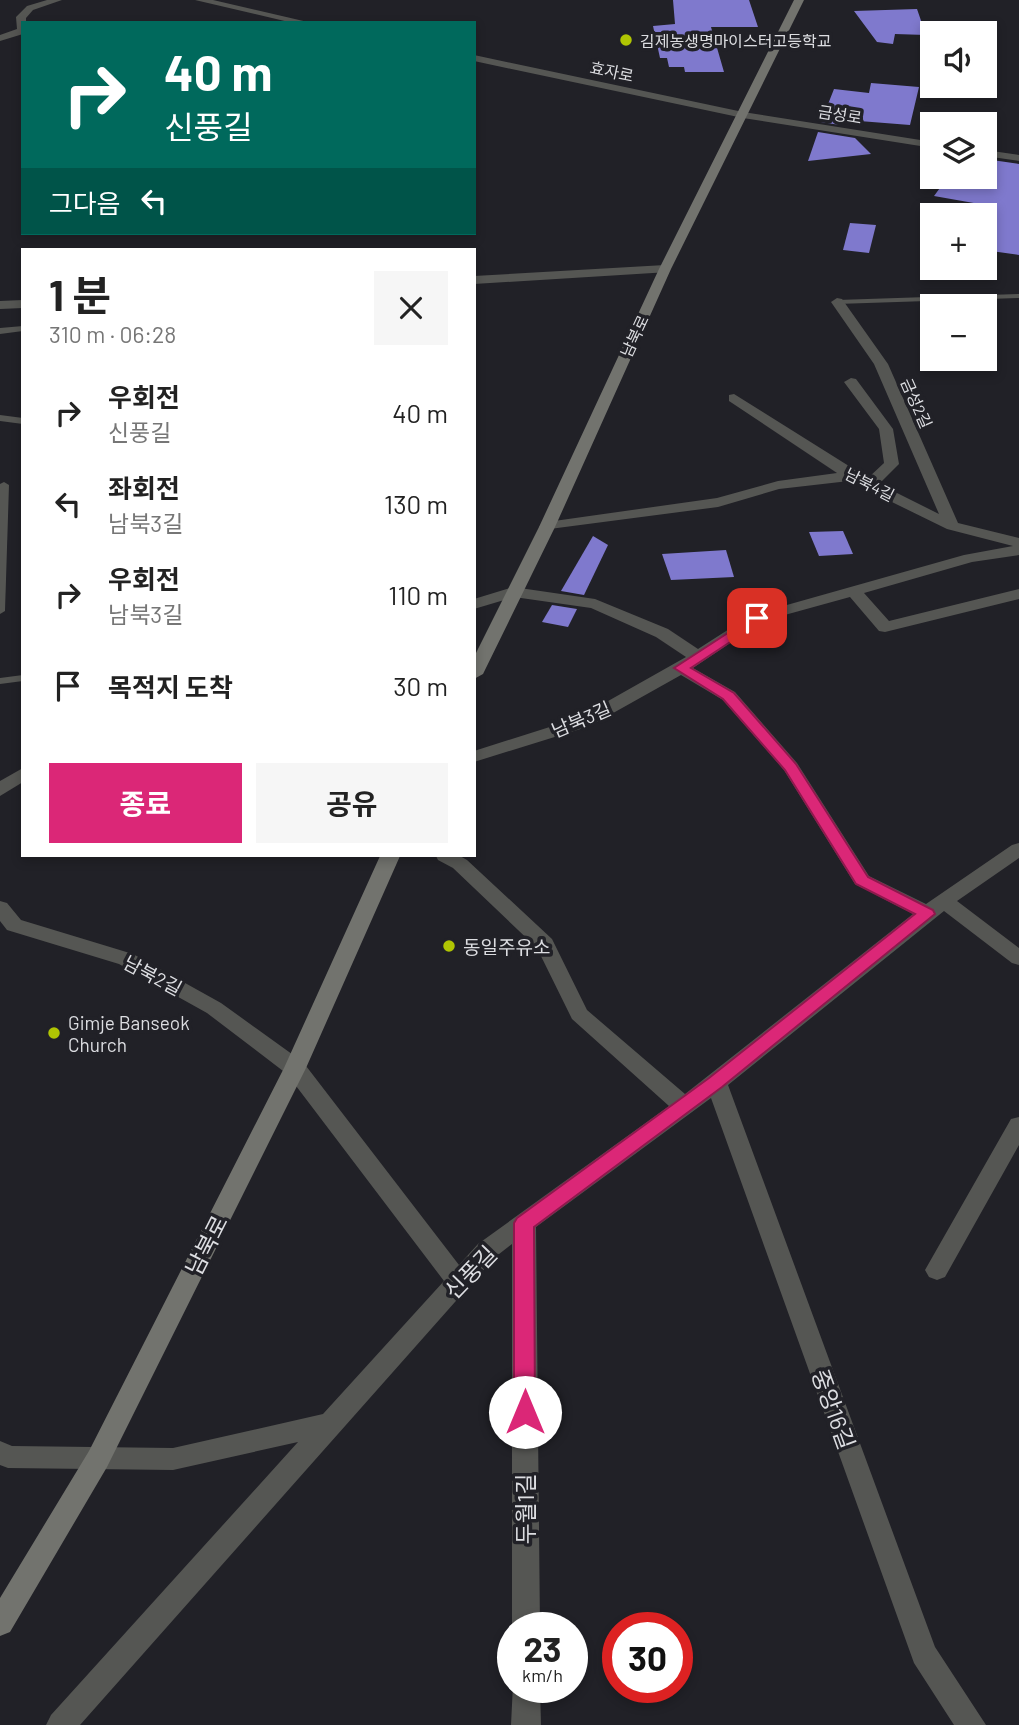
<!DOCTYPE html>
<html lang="ko">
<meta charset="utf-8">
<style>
:root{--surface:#fff;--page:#f6f6f6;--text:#222;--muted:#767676;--accent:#db2777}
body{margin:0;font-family:Barlow,"Noto Sans KR",sans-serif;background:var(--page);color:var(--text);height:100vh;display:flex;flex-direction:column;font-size:26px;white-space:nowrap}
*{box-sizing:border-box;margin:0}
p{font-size:23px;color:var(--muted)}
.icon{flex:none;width:38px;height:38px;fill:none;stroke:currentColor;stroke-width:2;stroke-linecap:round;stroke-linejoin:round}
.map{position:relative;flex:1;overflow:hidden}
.details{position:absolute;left:21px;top:248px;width:455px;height:609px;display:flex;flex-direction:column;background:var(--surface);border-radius:0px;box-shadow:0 4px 10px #0003}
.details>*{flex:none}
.top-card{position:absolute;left:21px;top:21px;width:455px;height:214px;border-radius:0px;box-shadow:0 4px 10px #0003;background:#00695c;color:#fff;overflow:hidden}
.controls{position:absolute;left:920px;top:21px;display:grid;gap:14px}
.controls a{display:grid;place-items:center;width:77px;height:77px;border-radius:0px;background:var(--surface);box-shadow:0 4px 10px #0003;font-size:35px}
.speed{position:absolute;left:497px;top:1612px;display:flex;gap:14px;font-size:35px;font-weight:700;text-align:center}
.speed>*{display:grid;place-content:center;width:91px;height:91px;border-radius:50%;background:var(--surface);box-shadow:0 4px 10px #0003;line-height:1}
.speed small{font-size:18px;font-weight:400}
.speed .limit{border:10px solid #d22;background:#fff;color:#111}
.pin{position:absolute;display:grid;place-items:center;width:60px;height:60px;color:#fff;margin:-30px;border-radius:14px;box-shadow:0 4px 10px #0006}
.me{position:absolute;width:77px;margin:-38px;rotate:0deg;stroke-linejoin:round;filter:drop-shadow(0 0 5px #0008)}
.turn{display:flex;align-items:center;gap:24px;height:147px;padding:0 28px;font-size:32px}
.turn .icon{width:91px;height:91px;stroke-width:2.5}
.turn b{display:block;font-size:49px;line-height:60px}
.then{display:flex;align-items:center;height:66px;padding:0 28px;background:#0003;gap:14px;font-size:26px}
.round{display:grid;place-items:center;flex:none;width:74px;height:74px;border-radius:0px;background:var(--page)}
.summary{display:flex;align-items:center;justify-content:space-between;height:119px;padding:0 28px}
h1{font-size:42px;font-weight:700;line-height:52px}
.action{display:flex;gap:14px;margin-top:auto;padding:14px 28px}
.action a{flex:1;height:80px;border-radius:0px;background:var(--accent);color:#fff;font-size:28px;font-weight:700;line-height:80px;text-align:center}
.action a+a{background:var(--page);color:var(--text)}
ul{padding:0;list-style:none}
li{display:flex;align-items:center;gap:21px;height:91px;padding:0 28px}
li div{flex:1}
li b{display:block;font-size:26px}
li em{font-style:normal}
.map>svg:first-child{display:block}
.building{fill:#7f79cd}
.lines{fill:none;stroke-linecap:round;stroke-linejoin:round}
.service{fill:#555653;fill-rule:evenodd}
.minor{fill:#555653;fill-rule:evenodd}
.tertiary{fill:#555653;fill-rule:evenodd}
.secondary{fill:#72736e;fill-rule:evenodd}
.route{fill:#db2777;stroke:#8e194d;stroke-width:2}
.poi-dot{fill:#b0c503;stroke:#212127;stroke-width:2.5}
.labels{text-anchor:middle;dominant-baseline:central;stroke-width:7;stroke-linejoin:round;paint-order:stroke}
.far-poi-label{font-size:16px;fill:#dcdde1;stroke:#212127;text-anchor:start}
.far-street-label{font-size:16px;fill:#dcdde1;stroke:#212127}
.street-label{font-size:19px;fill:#dcdde1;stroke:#212127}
.poi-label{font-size:19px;fill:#dcdde1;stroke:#212127;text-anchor:start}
.near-street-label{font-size:23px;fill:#dcdde1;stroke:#212127}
</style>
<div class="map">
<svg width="1019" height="1725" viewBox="0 0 1019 1725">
<rect width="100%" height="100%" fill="#212127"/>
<!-- building -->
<g class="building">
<path d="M673,0H749L758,27H711L724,72H685L684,67H669L667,58H660L653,26L675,24Z"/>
<path d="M917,9L926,35L895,34L893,44L877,42L854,11Z"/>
<path d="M871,83L919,87L910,125L834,119L840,125L821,122L834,89L869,93Z"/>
<path d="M818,132L855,138L871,154L808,161Z"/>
<path d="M985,159L1019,164V255L991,251L993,228L985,227V205L934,196L948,177H985Z"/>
<path d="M850,223L876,225L869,253L843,250Z"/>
<path d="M843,531L853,554L819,556L809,532Z"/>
<path d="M593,536L608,545L584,595L561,591Z"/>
<path d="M726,550L734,577L671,580L662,554Z"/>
<path d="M552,605L577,609L568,627L542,622Z"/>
</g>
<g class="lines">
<!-- service -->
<g class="service">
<path d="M1019,294V298L837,304L833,302L837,300Z"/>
<path d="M23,326V331L0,334V328Z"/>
<path d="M0,415L23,418V424L0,421Z"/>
<path d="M4,482L9,485L5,611L0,614V484Z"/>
<path d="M23,675V681L0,684V678Z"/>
</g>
<!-- minor -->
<g class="minor">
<path d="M47,0H62L33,10L26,18V23H23V34L0,41V35L17,29L16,17L27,6Z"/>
<path d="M665,265L669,266V272L474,284V276Z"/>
<path d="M837,298L842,299L888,364L958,523L1019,538V555L972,562L864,593L889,621L1019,589V599L885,632L879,631L850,597L763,621L693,668L735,692L797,763L869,876L926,904L1012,845L1019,843V858L957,901L1019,948V965L1012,963L944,911L728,1085L935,1647L986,1725H954L914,1663L711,1098L536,1227L540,1628H512V1244L494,1258L80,1725H46L51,1715L298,1442L173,1470L8,1468L0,1465V1441L12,1446L173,1448L323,1414L444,1281L287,1074L207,1013L119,964L7,930L0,921V901L7,903L21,920L133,954L221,1003L303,1062L459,1265L478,1244L669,1106L572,1019L537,948L453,868L438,860L436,856H460L467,860L552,939L587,1010L685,1094L913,914L855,884L784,770L723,700L681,675L590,726L474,762V751L578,718L686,657L656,637L591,608L514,597L474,609V599L513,587L595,599L668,629L698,649L751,615L964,555L1013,546L947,529L849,481L779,489L718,507L542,530L539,527L542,524L547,522L717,498L778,481L837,473L729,401V395L734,394L868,478L884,463L879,429L844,382L851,378L856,379L893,429L899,464L879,484L939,514L874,364L831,302Z"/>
<path d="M23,300V308L0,309V301Z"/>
<path d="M23,768V782L0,796V781Z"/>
<path d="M1019,1117V1145L945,1277L937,1280L929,1277L925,1270L929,1263L1011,1119Z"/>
<path d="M513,1684V1687H540L541,1725H511Z"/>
</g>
<!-- tertiary -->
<g class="tertiary">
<path d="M195,0H213L312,23H293Z"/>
<path d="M474,55L743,112L933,142V148L743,118L474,61Z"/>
<path d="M985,150L1019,155V161L985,156Z"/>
</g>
<!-- secondary -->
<g class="secondary">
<path d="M794,0H804L671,269L555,527L483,674L474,679V657L539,527L659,269Z"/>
<path d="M380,856H400L306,1068L107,1467L10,1632L0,1636V1598L89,1451L284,1068Z"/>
</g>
</g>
<!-- route -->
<path class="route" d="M757,614L762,615V621L691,668L734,693L796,764L868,877L933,910L935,914L722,1087L534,1227L535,1412L532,1418L525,1421L517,1418L514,1412V1223L517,1218L709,1078L915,914L856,884L785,770L723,699L674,668Z"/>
<!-- markers -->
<g class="poi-dot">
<circle cx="626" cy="40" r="7"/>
<circle cx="449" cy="946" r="7"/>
<circle cx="54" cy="1033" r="7"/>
</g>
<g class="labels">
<!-- far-poi labels -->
<g class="far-poi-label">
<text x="640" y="40">김제농생명마이스터고등학교</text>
</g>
<!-- far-street labels -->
<g class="far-street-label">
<text transform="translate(612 71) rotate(12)">효자로</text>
<text transform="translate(840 114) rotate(9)">금성로</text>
<text transform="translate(634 336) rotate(-65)">남북로</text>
<text transform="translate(917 403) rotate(66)">금성2길</text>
<text transform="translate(870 484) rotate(27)">남북4길</text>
</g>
<!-- street labels -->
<g class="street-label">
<text transform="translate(581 719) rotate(-23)">남북3길</text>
<text transform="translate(153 975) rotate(28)">남북2길</text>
</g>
<!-- poi labels -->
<g class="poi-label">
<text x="463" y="946">동일주유소</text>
<text x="68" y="1022">Gimje Banseok<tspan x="68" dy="22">Church</tspan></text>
</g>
<!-- near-street labels -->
<g class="near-street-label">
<text transform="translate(206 1245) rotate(-63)">남북로</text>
<text transform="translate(470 1272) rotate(-46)">신풍길</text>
<text transform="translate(834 1409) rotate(70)">중앙16길</text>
<text transform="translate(525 1509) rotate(-90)">두월1길</text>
</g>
</g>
</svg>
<div class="controls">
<a><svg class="icon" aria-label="sound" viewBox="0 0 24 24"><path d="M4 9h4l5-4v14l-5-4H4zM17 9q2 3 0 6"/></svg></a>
<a><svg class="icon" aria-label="layers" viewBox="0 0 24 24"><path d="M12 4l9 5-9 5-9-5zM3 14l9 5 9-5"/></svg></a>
<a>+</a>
<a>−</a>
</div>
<div class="speed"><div>23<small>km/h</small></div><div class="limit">30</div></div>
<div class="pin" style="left:757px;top:618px;background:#d93025"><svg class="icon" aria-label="arrive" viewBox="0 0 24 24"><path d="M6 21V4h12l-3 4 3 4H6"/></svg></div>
<svg class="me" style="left:525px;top:1412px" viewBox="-20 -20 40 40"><circle r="19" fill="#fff"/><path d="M0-13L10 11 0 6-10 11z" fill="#db2777"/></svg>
<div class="top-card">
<div class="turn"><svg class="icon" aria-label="right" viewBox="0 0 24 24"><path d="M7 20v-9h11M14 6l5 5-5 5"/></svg><div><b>40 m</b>신풍길</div></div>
<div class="then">그다음<svg class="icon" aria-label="left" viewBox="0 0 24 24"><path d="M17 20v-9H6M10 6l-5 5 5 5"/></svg></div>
</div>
<section class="details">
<div class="summary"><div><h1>1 분</h1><p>310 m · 06:28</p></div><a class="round"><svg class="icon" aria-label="close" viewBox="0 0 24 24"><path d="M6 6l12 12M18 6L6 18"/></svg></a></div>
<ul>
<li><svg class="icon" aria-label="right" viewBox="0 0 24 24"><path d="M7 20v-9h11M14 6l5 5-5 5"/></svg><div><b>우회전</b><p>신풍길</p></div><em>40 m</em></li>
<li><svg class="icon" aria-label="left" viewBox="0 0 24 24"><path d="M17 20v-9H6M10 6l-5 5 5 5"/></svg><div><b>좌회전</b><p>남북3길</p></div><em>130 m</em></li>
<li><svg class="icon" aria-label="right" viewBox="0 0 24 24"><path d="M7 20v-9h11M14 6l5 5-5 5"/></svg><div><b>우회전</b><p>남북3길</p></div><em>110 m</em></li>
<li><svg class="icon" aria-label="arrive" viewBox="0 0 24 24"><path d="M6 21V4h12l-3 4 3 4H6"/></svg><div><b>목적지 도착</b></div><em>30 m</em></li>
</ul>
<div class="action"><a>종료</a><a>공유</a></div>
</section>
</div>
